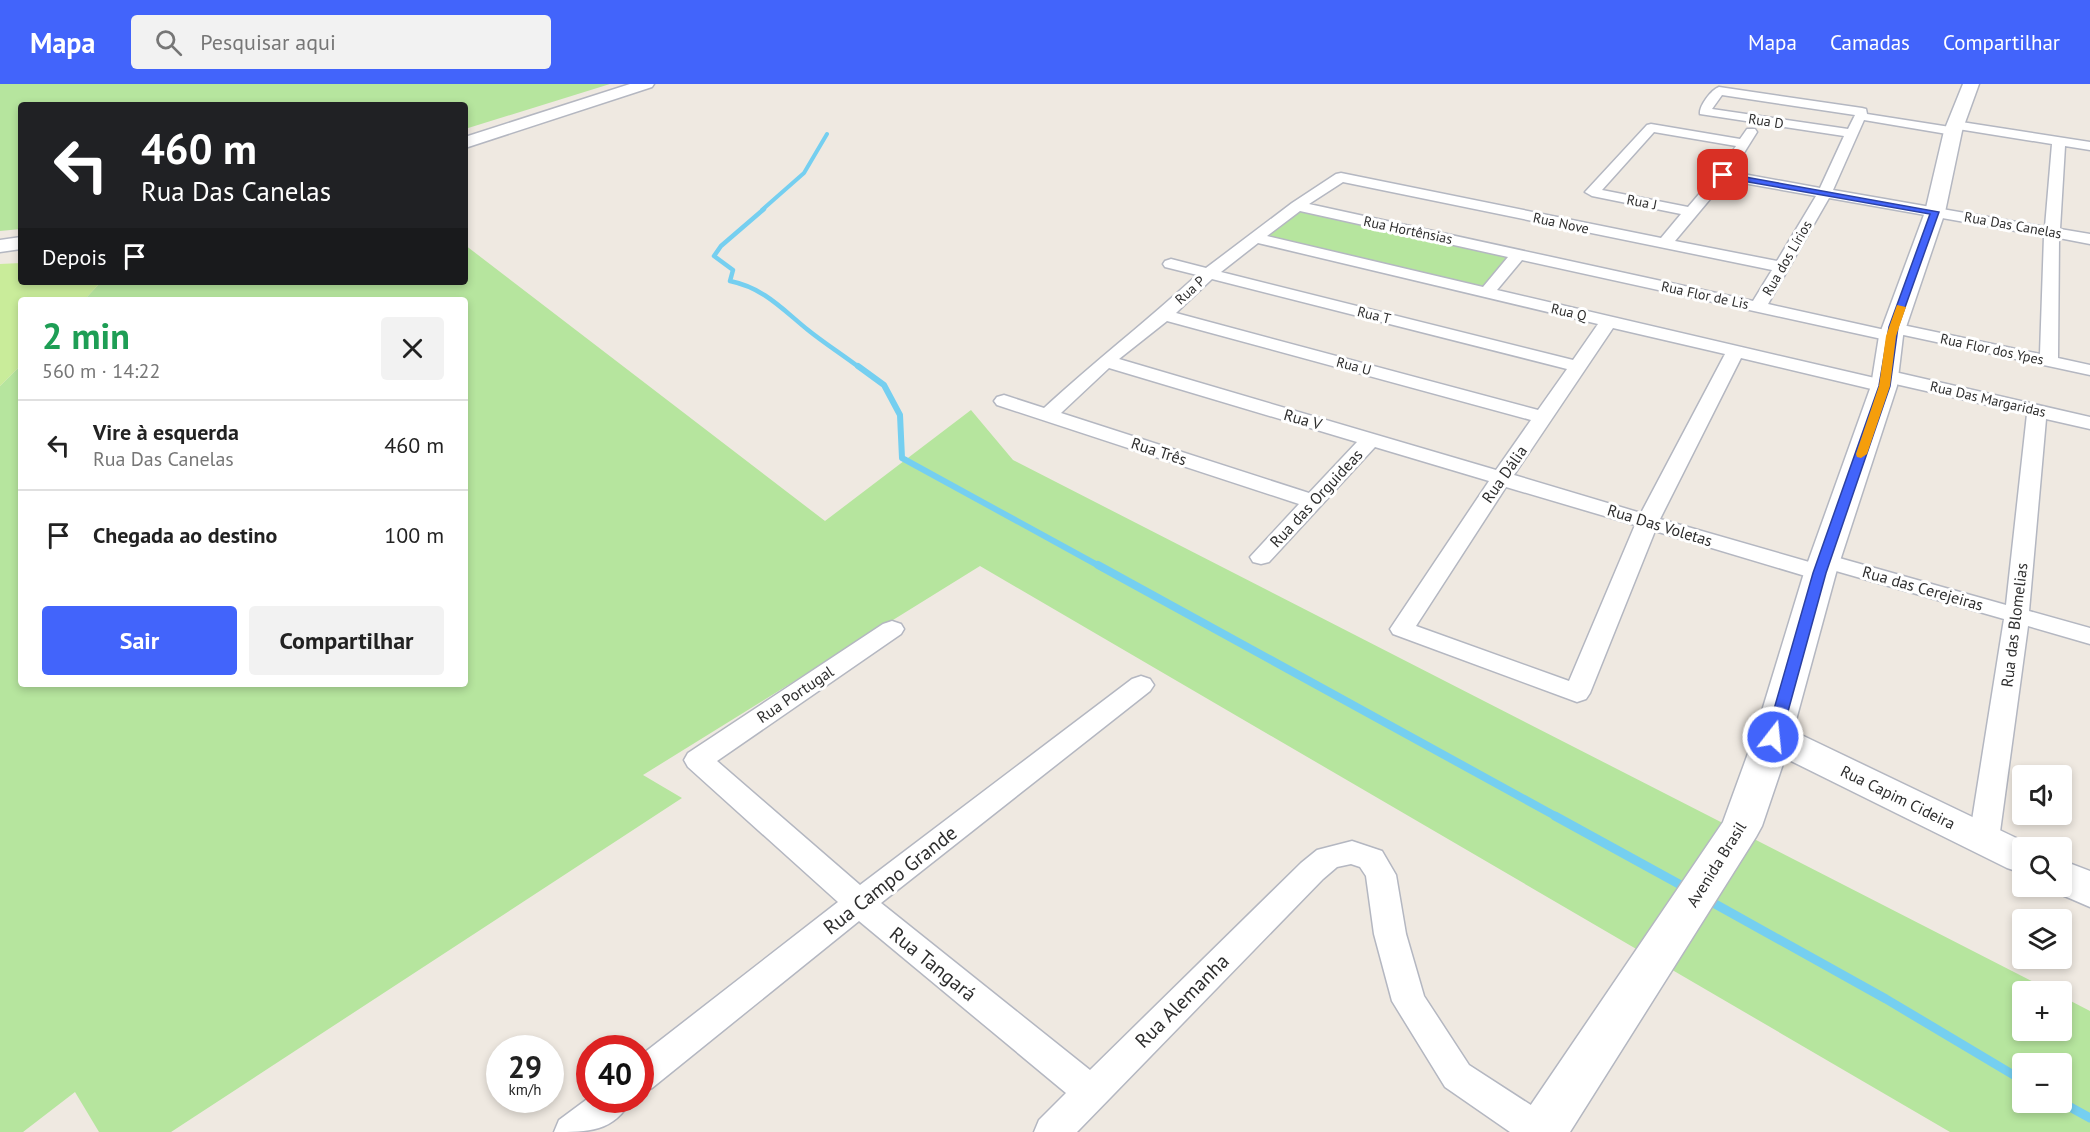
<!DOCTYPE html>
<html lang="pt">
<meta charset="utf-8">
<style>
:root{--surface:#fff;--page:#f2f2f2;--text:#222;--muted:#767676;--line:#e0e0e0;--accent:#4264fb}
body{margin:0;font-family:"PT Sans",sans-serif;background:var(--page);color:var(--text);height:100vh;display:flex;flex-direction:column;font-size:22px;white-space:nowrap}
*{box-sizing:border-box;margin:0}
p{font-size:20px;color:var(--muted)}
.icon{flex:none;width:33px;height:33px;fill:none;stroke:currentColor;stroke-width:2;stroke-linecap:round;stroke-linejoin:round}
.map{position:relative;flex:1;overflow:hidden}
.sheet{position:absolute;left:18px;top:213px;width:450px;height:390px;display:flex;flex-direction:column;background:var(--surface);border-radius:6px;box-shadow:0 3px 9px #0003}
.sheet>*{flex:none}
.hud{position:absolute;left:18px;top:18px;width:450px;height:183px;border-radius:6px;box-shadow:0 3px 9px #0003;background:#202124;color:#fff;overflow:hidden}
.controls{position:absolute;left:2012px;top:681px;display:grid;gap:12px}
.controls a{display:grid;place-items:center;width:60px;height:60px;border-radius:6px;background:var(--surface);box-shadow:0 3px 9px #0003;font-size:30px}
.speed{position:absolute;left:486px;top:951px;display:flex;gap:12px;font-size:30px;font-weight:700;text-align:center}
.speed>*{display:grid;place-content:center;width:78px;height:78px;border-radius:50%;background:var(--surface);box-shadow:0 3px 9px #0003;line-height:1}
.speed small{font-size:15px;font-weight:400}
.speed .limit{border:9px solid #d22;background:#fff;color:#111}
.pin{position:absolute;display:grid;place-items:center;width:51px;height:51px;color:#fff;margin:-26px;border-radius:12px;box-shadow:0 3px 9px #0006}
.me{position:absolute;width:66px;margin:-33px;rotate:16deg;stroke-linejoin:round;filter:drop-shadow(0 0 4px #0008)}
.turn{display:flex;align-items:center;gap:21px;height:126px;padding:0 24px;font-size:27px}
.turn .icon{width:78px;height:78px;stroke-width:2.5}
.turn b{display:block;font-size:42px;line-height:51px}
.then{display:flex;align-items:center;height:57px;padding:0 24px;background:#0003;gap:12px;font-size:22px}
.round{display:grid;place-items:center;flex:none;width:63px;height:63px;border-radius:6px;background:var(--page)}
.overview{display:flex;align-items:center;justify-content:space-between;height:102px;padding:0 24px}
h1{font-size:36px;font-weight:600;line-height:45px;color:#1e9e55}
.action{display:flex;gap:12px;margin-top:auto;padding:12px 24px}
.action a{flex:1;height:69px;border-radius:6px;background:var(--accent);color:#fff;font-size:24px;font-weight:600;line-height:69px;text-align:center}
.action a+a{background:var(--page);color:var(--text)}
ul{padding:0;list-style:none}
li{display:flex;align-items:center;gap:18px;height:90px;padding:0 24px;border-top:2px solid var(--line)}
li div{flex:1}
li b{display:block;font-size:22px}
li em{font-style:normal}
header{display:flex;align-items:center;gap:36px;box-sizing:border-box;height:84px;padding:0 30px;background:var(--accent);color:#fff}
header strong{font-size:28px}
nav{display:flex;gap:33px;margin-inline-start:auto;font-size:21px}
.search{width:420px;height:54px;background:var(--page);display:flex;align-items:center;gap:15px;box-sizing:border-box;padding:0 21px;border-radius:6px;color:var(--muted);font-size:22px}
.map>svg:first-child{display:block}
.green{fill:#b6e59e;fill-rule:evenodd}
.pitch{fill:#c9ec9a}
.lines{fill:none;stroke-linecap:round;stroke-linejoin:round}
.stream-far4{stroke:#75cff0;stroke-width:4}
.stream-far3{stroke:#75cff0;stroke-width:4.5}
.stream-far2{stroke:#75cff0;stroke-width:6}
.stream-far1{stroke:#75cff0;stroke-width:8}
.stream{stroke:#75cff0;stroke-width:9}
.street-casing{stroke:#b4b7c1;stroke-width:3}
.secondary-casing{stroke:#b4b7c1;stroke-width:3}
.street{fill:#fff;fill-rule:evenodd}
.secondary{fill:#fff;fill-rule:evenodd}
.route{fill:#4264fb;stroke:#2b41a3;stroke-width:1.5}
.slow{fill:#f59e0b}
.labels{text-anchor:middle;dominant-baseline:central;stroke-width:6;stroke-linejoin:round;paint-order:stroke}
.far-street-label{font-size:14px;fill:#2e2e2e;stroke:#fff}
.street-label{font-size:16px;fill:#2e2e2e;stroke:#fff}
.near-street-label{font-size:20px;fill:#2e2e2e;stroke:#fff}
</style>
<header>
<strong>Mapa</strong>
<div class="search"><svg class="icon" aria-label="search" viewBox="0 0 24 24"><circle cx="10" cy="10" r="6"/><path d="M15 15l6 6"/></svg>Pesquisar aqui</div>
<nav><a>Mapa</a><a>Camadas</a><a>Compartilhar</a></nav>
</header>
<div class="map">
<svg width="2090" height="1048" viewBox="0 0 2090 1048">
<rect width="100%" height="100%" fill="#efe9e1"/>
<!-- green -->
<g class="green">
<path d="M0,0H610L465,45V21H21V145L0,147Z"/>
<path d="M1297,125L1514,172L1483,206L1258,153Z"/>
<path d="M465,161L825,437L971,326L1013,376L2051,907L2022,908V946H2061V912L2090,927V1048H1950L980,482L643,691L682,714L171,1048H99L75,1008L23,1048H0V302L21,281V600H465V216H84L101,198H465ZM2022,980H2061V1018H2022Z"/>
</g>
<!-- pitch -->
<path class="pitch" d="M21,179V198H101L84,216H21V281L0,302V180Z"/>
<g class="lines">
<!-- stream-far4 -->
<path class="stream-far4" d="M762,126L804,89L827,50"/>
<!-- stream-far3 -->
<path class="stream-far3" d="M764,125L721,162L714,172L733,186L730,197C764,204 782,225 808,246C824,259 843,271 860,284"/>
<!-- stream-far2 -->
<path class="stream-far2" d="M858,282L884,301L900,331L902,374L1101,483"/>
<!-- stream-far1 -->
<path class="stream-far1" d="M1098,481L1557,733"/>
<!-- stream -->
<g class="stream">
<path d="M1555,732L1688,805"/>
<path d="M1708,816L1886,915L2022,996"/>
<path d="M2061,1018L2090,1034"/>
</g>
<!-- street casing -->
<g class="street-casing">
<g id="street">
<path d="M1719,3L1862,24L1866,25L1867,30L1950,43L1951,38L1955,37L2090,58V66L2065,62L2060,145L2090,150V160L2059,154L2058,274L2090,281V291L1899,250L1897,256L1891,257L1522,176L1497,206L1879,295L1877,292L1879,288L1886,286L2090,333V345L2046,335L2029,527L2090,544V560L2028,542L1999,755L1994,763L1984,766L1974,763L1969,755L2004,535L1829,485L1832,489L1828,494L1820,496L1812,494L1655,447L1590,609L1586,615L1577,618L1393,550L1390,545L1489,397L1375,363L1269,478L1261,480L1253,478L1250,473L1299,420L997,321L994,317L997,313L1004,311L1044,324C1094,278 1147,237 1197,191L1165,183L1163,180L1165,177L1171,175L1206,184L1292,119L1336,90L1341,89L1661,154L1681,130L1592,112L1585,108L1647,41L1651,40L1740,55L1747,45H1755L1757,48L1732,88L1820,104L1844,52L1700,30C1699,22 1711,6 1719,3ZM1722,11L1855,31L1848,45L1712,25ZM1864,36L1953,51L1957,50L1958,45L2052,60L2045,143L1833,106ZM1654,48L1736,62L1718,88L1688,123L1602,106ZM1726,96L1816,112L1777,177L1675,157ZM1343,98L1772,186L1753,217L1309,120ZM1829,114L2044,152L2040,270L1893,239L1887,240L1885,246L1768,220ZM1300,127L1508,173L1483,203L1267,152ZM1258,159L1598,240L1573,276L1221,188ZM1212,195L1567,285L1538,326L1176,229ZM1167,237L1531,336L1496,386L1119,275ZM1613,244L1725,270L1641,429L1514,391ZM1741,274L1884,308L1891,306L1893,302L1891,299L2027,330L2006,521L1825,470L1817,472L1814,477L1816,480L1660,435ZM1109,284L1357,358L1309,409L1061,329ZM1506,403L1635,441L1569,597L1416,542Z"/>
<path d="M892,537L901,540L904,545L901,550L717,677L860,801L1132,595L1141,592L1150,595L1154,601L1150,607L881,819L1090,986L1301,779L1317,766L1352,757L1382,767L1396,791L1406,850L1424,912L1469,981L1554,1036L1559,1048H1510L1445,1003L1392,917L1374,850L1366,792L1360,783L1351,780L1337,783L1323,795L1077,1048H1034L1039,1036L1066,1009L859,837L652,1004L640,1009V972L838,818L688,683L684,676L688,669L883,540Z"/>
<path d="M590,1013V1016H631C614,1048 588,1048 554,1048L559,1036Z"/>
</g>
</g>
<!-- secondary casing -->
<g class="secondary-casing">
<g id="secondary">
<path d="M630,0H654L652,3L465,64V53Z"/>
<path d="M1963,0H1979L1962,47L1945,128L1903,252L1897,302L1836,489L1793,647L2037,764H2022V789L2007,784L1785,674L1762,742L1756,753L1570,1048H1517L1524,1031L1723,738L1754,653L1804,489L1871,302L1879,252L1925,128L1944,47Z"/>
<path d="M21,153V165L0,168V156Z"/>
<path d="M2061,776L2090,787V823L2046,804L2061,802Z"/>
</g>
</g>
<!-- street -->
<use href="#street" class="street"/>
<!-- secondary -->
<use href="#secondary" class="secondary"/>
</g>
<!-- route -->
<path class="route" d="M1723,89L1939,128L1898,243L1890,302L1826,489L1781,653L1779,657H1768L1766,653L1813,489L1879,302L1889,243L1930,130L1720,93L1719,91Z"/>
<!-- slow -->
<path class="slow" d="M1897,221L1906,223L1896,252L1890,302L1867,370L1861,374L1857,373L1856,370L1879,302L1886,252Z"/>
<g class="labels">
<!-- far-street labels -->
<g class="far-street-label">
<text transform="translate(1766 37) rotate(9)">Rua D</text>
<text transform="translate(1642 118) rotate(11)">Rua J</text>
<text transform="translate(1561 139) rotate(12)">Rua Nove</text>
<text transform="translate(2013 141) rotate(10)">Rua Das Canelas</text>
<text transform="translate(1408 146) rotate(12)">Rua Hortênsias</text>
<text transform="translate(1787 174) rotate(-60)">Rua dos Lírios</text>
<text transform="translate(1190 206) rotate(-42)">Rua P</text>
<text transform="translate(1705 211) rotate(12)">Rua Flor de Lis</text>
<text transform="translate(1569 228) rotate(13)">Rua Q</text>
<text transform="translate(1374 231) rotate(14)">Rua T</text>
<text transform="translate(1992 265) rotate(12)">Rua Flor dos Ypes</text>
<text transform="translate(1354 282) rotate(15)">Rua U</text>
<text transform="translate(1988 315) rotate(13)">Rua Das Margaridas</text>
</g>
<!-- street labels -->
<g class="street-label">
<text transform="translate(1303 335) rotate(16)">Rua V</text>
<text transform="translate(1159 367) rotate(18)">Rua Três</text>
<text transform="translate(1504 390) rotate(-55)">Rua Dália</text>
<text transform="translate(1316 414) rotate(-47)">Rua das Orguideas</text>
<text transform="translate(1660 441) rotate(17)">Rua Das Voletas</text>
<text transform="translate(1923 504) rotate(16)">Rua das Cerejeiras</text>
<text transform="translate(2014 541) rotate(-83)">Rua das Blomelias</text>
<text transform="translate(795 610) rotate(-34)">Rua Portugal</text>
<text transform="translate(1898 713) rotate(26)">Rua Capim Cideira</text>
<text transform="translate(1716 780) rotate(-58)">Avenida Brasil</text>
</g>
<!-- near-street labels -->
<g class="near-street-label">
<text transform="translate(890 796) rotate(-38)">Rua Campo Grande</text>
<text transform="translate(933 880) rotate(39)">Rua Tangará</text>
<text transform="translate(1182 917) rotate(-45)">Rua Alemanha</text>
</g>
</g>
</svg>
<div class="controls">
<a><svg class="icon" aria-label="sound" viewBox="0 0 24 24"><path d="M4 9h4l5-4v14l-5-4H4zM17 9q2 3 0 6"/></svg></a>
<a><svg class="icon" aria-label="search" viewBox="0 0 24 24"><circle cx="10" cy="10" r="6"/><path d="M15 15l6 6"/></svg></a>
<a><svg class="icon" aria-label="layers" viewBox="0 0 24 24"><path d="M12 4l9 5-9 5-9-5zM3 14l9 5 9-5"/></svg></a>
<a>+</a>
<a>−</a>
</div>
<div class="speed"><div>29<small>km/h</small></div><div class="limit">40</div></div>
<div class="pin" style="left:1723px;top:91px;background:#d93025"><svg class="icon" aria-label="arrive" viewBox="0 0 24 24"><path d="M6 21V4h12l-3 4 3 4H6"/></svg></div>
<svg class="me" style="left:1773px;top:653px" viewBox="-20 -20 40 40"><circle r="17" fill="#4264fb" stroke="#fff" stroke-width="3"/><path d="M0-11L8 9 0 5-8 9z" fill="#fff"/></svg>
<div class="hud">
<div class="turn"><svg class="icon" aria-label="left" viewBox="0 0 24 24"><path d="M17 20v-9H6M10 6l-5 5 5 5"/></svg><div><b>460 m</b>Rua Das Canelas</div></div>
<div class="then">Depois<svg class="icon" aria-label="arrive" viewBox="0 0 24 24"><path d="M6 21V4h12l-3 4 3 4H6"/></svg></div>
</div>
<section class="sheet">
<div class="overview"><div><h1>2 min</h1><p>560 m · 14:22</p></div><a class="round"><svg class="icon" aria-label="close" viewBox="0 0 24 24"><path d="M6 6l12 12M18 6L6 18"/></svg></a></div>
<ul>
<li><svg class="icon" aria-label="left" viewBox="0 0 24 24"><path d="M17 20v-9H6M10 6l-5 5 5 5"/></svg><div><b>Vire à esquerda</b><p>Rua Das Canelas</p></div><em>460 m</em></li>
<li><svg class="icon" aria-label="arrive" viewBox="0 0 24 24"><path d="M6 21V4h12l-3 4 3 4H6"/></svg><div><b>Chegada ao destino</b></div><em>100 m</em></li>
</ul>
<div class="action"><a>Sair</a><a>Compartilhar</a></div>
</section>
</div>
